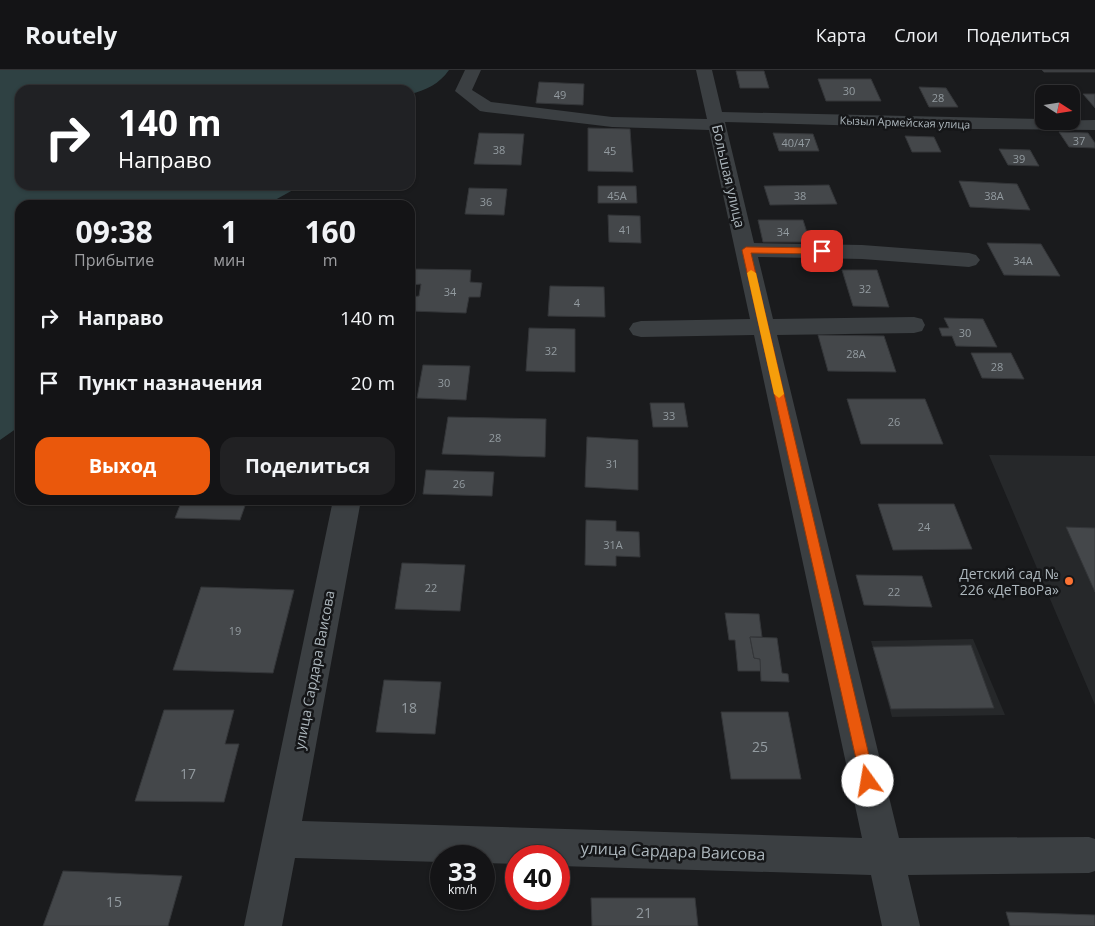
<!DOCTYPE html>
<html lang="ru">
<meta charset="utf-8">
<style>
:root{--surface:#141416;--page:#212123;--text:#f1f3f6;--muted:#9d9ea1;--line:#333335;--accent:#ea580c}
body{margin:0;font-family:"Open Sans",sans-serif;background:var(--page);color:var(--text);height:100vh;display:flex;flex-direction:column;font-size:19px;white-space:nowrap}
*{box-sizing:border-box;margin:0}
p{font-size:16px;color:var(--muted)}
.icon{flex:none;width:28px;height:28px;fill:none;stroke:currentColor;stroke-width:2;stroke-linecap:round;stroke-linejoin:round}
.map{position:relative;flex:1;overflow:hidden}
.drawer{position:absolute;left:15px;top:130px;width:400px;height:305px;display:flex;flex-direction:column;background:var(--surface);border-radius:15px;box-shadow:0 1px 4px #0004,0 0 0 1px var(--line)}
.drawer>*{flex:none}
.top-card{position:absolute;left:15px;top:15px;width:400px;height:105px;border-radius:15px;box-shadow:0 1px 4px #0004,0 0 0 1px var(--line);background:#202124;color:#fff;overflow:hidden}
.needle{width:32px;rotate:102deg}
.fabs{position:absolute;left:1035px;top:15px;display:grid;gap:10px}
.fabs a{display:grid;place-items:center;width:45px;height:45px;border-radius:10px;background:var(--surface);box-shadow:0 1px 4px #0004,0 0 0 1px var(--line);font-size:25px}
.speed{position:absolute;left:430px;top:775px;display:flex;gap:10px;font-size:25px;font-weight:700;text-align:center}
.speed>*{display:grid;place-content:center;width:65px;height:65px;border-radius:50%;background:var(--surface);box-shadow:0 1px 4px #0004,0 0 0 1px var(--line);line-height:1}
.speed small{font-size:12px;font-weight:400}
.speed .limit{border:8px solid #d22;background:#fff;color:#111}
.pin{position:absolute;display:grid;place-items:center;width:42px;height:42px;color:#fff;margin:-21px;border-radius:10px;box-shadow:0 2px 8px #0006}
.me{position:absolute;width:55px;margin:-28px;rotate:347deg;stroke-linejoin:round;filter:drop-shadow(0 0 4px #0008)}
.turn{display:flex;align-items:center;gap:18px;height:105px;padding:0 20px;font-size:22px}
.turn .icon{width:65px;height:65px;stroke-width:2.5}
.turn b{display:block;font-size:35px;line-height:42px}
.eta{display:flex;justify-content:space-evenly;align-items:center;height:85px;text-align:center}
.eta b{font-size:30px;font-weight:700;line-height:35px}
.primary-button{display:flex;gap:10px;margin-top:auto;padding:10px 20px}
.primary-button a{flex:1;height:58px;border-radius:15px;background:var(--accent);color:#fff;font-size:20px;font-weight:700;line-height:58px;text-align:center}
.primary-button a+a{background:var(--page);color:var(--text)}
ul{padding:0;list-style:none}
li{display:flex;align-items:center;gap:15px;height:65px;padding:0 20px}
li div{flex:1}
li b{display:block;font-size:19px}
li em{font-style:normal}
header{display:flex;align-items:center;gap:30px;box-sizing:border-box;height:70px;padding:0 25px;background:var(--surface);border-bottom:1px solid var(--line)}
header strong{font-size:24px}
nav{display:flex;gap:28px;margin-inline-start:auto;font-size:18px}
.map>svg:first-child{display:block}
.built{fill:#26282a}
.water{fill:#2f4143}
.building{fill:#44474a;stroke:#343639}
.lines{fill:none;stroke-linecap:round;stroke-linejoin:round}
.minor{fill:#3b3f42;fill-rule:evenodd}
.route{fill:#ea580c;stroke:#983908}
.slow{fill:#f59e0b}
.poi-dot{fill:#fc7333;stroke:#151618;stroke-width:2}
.labels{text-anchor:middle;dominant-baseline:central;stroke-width:5;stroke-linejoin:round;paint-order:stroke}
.number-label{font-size:11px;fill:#939ba0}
.far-street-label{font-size:11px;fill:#adb7bd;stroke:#151618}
.street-label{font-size:14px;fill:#adb7bd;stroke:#151618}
.poi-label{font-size:14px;fill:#adb7bd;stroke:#151618;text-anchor:end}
.near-number-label{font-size:14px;fill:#939ba0}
.near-street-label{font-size:16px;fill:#adb7bd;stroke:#151618}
</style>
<header>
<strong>Routely</strong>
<nav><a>Карта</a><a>Слои</a><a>Поделиться</a></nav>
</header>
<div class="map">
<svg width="1095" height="856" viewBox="0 0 1095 856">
<rect width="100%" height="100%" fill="#1a1b1d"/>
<!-- built -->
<g class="built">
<path d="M989,385L1095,386V635Z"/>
<path d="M973,569L1005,645L892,647L871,571Z"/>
</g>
<!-- water -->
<path class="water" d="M0,0H449C439,14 427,20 410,24V20H20V115H302L266,135H20V356L0,370Z"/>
<!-- building -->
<g class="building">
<path d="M1042,0H1095V2H1044Z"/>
<path d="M736,1H764L769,18H740Z"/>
<path d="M818,9H871L881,31H826Z"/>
<path d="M539,12L584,14L583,35L536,33Z"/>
<path d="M919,17L946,18L958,37H929Z"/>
<path d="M1083,24H1095V38Z"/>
<path d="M588,58L630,59L633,102L588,101Z"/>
<path d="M1059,62L1088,63L1095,73V78L1069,77Z"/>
<path d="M479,63L524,64L521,95L474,94Z"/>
<path d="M773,63L813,64L819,81H779Z"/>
<path d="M905,66L934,67L941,82H912Z"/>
<path d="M999,79L1030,80L1039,96L1008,95Z"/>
<path d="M959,111L1017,114L1030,140L970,137Z"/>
<path d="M829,115L837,134L770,135L764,116Z"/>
<path d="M598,116H636L637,133H598Z"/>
<path d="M469,118L507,119L504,145L465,144Z"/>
<path d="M608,145L640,146L641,173L609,172Z"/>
<path d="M758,150H803L810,172H763Z"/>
<path d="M987,173L1041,174L1060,206L1004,205Z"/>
<path d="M413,199L471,200L470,212L482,213L480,227H469L466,243L410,241V227L419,226L421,214L411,215L410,201Z"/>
<path d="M842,200H877L889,237L853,236Z"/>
<path d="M550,216L604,217L605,247L548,246Z"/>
<path d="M944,248L983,249L997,277L956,276L952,266H942L939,258H949Z"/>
<path d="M529,258L575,259V302L526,301Z"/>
<path d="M818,265L884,266L896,302L828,301Z"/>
<path d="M971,283H1011L1024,309L982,308Z"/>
<path d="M423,295L470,296L466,330L417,328Z"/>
<path d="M847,329H925L943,374H861Z"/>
<path d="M650,333H684L688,357H653Z"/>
<path d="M448,347L546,349L545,387L442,384Z"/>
<path d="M587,367L638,370V420L585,417Z"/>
<path d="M426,400L494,402L492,426L423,424Z"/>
<path d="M182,430H247L240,450L175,448Z"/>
<path d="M878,434H954L972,479L893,480Z"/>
<path d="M586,450L616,451V461L639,462L640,487L616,486V496L585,495Z"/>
<path d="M1066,457L1095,458V522Z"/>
<path d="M402,493L465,495L460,541L395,539Z"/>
<path d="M856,505L922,506L932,537L864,535Z"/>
<path d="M201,517L294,520L273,603L173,600Z"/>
<path d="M725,543L759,544L762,567H750L754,588L760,589L762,601H738L735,570H729Z"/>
<path d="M750,567L777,568L782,603L788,604L789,612L761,611L760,589L754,588Z"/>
<path d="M971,575L994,638L891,639L873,577Z"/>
<path d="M384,610L441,612L435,664L376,662Z"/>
<path d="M164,640H234L225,674H239L224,732L135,731Z"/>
<path d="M721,642H788L801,709H731Z"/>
<path d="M63,801L182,806L168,856H43Z"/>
<path d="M591,828H695L698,856H592Z"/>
<path d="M1006,842L1095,845V856H1010Z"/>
</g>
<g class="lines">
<!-- minor -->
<path class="minor" d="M465,0H481L472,20L491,32L612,47L707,49L696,0H712L722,42L1044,49V51L1095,50V60L974,59L725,52L754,173L862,175L969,183L976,185L980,190L976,195L969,197L862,189L758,187L773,249L914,247L922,249L925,255L922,261L914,263L777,265L899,768L1089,767L1095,769V801L1089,803L908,805L920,856H882L871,805L559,796V786H516V794L484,793V786H441V792L295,788L282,856H244L333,430H361L302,751L862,768L754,265L641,267L633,265L629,259L633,253L641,251L750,249L709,60L612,57L486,42L480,41L455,21Z"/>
</g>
<!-- route -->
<path class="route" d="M746,177L822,178L827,181L822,184L751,183L875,711L873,716L868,719L863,716L861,711L742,180Z"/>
<!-- slow -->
<path class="slow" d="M751,200L756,203L784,324L779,328L774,324L747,203Z"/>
<!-- markers -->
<circle class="poi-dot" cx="1069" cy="511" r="5"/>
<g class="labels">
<!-- number labels -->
<g class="number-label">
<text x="849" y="20">30</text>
<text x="560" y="24">49</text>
<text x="938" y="27">28</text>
<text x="1079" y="70">37</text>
<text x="796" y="72">40/47</text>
<text x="499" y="79">38</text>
<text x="610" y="80">45</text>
<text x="1019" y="88">39</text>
<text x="617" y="125">45А</text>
<text x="800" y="125">38</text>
<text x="994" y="125">38А</text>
<text x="486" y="131">36</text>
<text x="625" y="159">41</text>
<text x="783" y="161">34</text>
<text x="1023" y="190">34А</text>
<text x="865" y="218">32</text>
<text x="450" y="221">34</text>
<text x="577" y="232">4</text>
<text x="965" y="262">30</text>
<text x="551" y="280">32</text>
<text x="856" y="283">28А</text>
<text x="997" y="296">28</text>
<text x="444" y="312">30</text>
<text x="669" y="345">33</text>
<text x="894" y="351">26</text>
<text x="495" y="367">28</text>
<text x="612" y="393">31</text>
<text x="459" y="413">26</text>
<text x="924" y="456">24</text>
<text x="613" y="474">31А</text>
<text x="431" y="517">22</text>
<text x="894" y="521">22</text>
<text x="235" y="560">19</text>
</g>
<!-- far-street labels -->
<g class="far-street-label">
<text transform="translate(905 52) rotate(2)">Кызыл Армейская улица</text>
</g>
<!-- street labels -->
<g class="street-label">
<text transform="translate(729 106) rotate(77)">Большая улица</text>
<text transform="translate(314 600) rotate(-79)">улица Сардара Ваисова</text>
</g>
<!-- poi labels -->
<g class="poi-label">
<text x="1059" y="503">Детский сад №<tspan x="1059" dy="16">226 «ДеТвоРа»</tspan></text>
</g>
<!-- near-number labels -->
<g class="near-number-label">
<text x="409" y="637">18</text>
<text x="760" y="676">25</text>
<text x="188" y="703">17</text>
<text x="114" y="831">15</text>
<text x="644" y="842">21</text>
</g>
<!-- near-street labels -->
<g class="near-street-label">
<text transform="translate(673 781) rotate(2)">улица Сардара Ваисова</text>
</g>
</g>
</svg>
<div class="fabs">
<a><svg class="needle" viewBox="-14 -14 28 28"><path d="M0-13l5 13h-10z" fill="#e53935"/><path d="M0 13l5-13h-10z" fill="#9d9ea1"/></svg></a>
</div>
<div class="speed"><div>33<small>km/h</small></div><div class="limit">40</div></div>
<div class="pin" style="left:822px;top:181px;background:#d93025"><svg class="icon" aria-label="arrive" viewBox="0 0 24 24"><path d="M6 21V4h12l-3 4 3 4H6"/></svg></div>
<svg class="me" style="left:868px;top:711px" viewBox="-20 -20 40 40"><circle r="19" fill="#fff"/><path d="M0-13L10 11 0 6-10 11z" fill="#ea580c"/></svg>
<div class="top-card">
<div class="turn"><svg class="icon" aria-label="right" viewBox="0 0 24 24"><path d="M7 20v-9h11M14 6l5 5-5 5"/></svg><div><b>140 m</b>Направо</div></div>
</div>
<section class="drawer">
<div class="eta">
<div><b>09:38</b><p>Прибытие</p></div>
<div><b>1</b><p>мин</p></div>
<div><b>160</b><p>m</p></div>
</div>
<ul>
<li><svg class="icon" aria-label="right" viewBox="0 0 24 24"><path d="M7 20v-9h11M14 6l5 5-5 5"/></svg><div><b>Направо</b></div><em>140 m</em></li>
<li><svg class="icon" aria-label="arrive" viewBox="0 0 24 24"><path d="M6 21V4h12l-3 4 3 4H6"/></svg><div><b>Пункт назначения</b></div><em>20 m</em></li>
</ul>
<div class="primary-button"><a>Выход</a><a>Поделиться</a></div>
</section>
</div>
